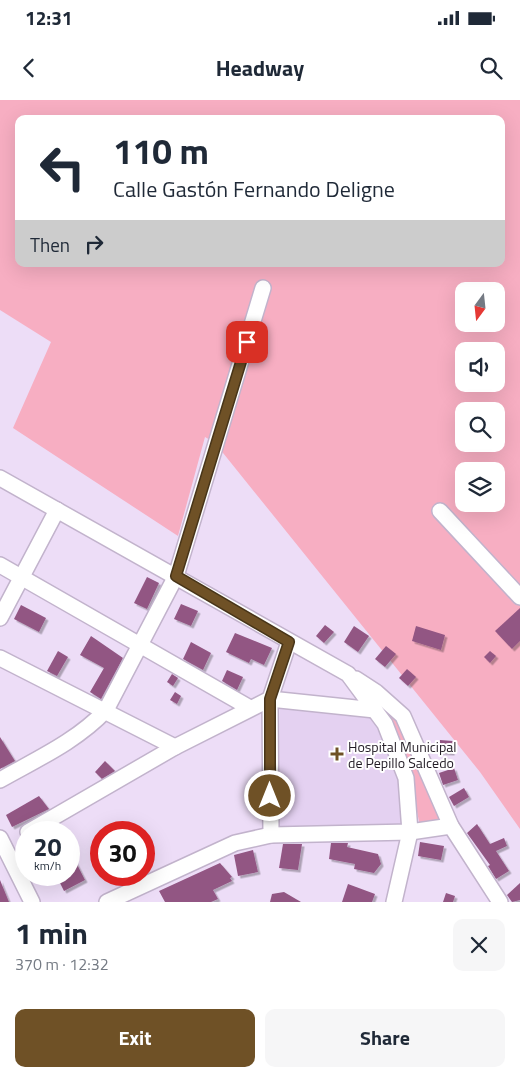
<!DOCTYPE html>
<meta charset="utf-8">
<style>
:root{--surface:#fff;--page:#f6f6f7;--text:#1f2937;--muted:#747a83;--accent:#6f5126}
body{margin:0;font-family:"Titillium Web",sans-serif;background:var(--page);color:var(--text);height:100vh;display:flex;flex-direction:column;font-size:19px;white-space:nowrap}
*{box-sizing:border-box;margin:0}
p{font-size:16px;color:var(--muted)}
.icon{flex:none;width:28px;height:28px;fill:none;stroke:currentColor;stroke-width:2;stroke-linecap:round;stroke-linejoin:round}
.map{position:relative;height:802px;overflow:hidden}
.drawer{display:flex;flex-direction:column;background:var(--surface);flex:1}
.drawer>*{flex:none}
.banner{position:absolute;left:15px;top:15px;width:490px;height:152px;border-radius:10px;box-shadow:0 5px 20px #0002;background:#fff;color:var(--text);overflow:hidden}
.needle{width:32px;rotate:195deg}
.tools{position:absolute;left:455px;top:182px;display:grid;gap:10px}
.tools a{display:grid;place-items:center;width:50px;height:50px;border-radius:10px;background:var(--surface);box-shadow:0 5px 20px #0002;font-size:25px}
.speed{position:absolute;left:15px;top:721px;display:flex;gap:10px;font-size:25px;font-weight:700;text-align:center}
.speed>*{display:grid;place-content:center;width:65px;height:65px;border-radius:50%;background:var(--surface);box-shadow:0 5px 20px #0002;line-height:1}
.speed small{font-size:12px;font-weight:400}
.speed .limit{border:8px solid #d22;background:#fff;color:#111}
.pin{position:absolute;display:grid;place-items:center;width:42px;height:42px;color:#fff;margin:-21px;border-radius:10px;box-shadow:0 2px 8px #0006}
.me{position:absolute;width:55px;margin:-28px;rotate:0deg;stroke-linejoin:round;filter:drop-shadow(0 0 4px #0008)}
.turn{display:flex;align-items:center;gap:18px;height:105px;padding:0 15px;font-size:22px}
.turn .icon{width:65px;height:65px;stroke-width:2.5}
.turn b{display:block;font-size:35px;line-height:42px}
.then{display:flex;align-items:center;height:48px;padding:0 15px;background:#0003;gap:10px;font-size:19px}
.round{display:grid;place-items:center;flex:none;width:52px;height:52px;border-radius:10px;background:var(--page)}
.head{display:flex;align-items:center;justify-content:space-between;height:85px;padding:0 15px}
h1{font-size:30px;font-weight:700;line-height:38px}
.button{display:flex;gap:10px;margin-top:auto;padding:10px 15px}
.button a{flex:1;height:58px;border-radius:10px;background:var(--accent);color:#fff;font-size:20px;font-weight:700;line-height:58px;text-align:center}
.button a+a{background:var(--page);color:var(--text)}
.status{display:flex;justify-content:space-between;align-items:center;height:35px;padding:0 25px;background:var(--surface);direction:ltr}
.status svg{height:14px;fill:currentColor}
header{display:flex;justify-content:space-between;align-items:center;height:65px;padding:0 15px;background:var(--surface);font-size:22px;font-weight:700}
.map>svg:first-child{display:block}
.built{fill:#e4d1f1}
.green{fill:#f7aec2;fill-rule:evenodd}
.building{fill:#925683;filter:url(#shadow)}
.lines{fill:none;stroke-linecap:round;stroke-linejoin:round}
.minor-casing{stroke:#c2b3cc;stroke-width:18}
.minor{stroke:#fff;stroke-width:15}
.route-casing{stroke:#483519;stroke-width:12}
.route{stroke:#6f5126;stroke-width:9}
.poi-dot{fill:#6f5126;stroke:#fff;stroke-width:2}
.labels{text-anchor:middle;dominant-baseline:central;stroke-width:4;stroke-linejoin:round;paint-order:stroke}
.poi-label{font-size:14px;fill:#221c25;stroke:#fff;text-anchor:start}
</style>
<div class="status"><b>12:31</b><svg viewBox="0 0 49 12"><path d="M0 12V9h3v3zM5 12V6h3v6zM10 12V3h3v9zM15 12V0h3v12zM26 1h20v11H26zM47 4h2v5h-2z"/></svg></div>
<header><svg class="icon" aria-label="back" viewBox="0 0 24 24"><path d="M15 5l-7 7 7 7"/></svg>Headway<svg class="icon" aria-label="search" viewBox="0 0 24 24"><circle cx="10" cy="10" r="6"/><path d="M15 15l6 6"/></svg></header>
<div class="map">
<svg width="520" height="802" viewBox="0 0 520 802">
<defs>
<filter id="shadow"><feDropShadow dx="2.5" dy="2.5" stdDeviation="0" flood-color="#0004"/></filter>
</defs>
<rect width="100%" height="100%" fill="#edddf7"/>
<!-- built -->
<path class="built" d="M280,605L370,614L379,619L401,675L406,717L401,728H279Z"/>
<!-- green -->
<g class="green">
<path d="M0,0H520V729L480,672L215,343L205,337L178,436L13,328L51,242L0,210ZM19,19H501V164H19ZM464,191H496V224H464ZM464,251H496V284H464ZM464,311H496V344H464ZM464,371H496V404H464Z"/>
<path d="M375,595L399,621L442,724L420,726L413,693Z"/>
</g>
<!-- building -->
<g class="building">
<path d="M147,477L159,483L147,509L134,503Z"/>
<path d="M181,504L198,511L191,526L174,519Z"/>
<path d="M21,505L46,518L39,532L14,519Z"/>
<path d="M520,508V541L512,549L495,531Z"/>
<path d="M325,525L334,532L324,543L316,536Z"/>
<path d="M354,526L369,536L358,552L344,542Z"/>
<path d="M416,526L445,535L441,550L412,541Z"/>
<path d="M235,533L272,548L264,565L251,559L249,563L226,552Z"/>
<path d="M91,536L123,558L101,599L90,592L104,568L80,555Z"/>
<path d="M191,542L211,553L203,570L183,559Z"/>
<path d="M386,546L396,554L385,567L375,559Z"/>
<path d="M58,551L68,557L57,576L47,571Z"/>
<path d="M490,551L496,556L490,563L484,557Z"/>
<path d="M407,569L416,577L408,586L399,578Z"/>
<path d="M227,570L243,577L237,590L222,581Z"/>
<path d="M172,574L178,578L173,586L167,582Z"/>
<path d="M175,592L181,596L177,604L170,600Z"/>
<path d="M0,637L15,661L0,669Z"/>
<path d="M440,640L453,641L452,653L439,652Z"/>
<path d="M105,661L115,671L102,679L95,672Z"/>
<path d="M454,668L458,680L443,685L439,673Z"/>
<path d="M464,688L469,697L454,706L449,697Z"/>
<path d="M39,696L49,709L12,727L6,715Z"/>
<path d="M477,724L490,744L504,738L507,746L496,751L509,771L496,779L488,766L490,765L467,733Z"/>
<path d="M420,742L444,746L441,760L418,756Z"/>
<path d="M331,743H348L347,747L378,754L381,764L374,773L354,769L355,764L329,759Z"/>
<path d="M283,744H302L298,770L279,768Z"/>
<path d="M69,749L85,780L64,791L56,775H69Z"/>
<path d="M253,750L258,772L238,776L234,755Z"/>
<path d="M220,763L232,777L230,778L232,781L213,790L218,799L211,802H165L159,791Z"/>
<path d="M0,780L9,802H0Z"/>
<path d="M520,783V800L512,802L507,795Z"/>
<path d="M348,784L375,794L372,802H342Z"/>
<path d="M284,792L301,802H270L272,794Z"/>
<path d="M446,793L455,796L453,802H443Z"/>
</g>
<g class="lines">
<!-- minor casing -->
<g class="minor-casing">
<g id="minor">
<path d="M0,378L348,574L385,624L406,678L410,732L394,802"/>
<path d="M440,411L520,497"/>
<path d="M0,465L250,608"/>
<path d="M0,518L57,410"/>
<path d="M0,558L175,647"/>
<path d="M356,579L376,592L403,616L451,726L500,802"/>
<path d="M0,680C37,659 77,641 106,610L176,476L263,188"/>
<path d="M28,732L175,647L270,599L375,610"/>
<path d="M271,735L270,599L289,542"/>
<path d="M0,738L32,802"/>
<path d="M107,802L235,743L271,735L410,732L451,726"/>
</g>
</g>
<!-- minor -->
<use href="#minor" class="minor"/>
</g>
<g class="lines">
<!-- route casing -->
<g class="route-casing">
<path id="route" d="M247,242L176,476L289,542L270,599V696"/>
</g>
<!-- route -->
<use href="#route" class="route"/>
</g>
<!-- markers -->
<path class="poi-dot" d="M334.5 646.5h5v5h5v5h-5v5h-5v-5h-5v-5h5z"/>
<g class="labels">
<!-- poi labels -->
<g class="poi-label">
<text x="348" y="646">Hospital Municipal<tspan x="348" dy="16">de Pepillo Salcedo</tspan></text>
</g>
</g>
</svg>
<div class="tools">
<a><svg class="needle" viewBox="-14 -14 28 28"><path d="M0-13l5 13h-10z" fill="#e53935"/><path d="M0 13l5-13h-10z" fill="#747a83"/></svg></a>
<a><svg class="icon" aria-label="sound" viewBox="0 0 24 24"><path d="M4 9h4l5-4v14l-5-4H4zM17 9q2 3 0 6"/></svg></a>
<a><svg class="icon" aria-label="search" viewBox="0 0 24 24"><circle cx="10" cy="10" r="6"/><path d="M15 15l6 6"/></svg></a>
<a><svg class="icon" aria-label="layers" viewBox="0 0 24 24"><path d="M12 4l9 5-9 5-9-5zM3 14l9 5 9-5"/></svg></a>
</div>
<div class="speed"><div>20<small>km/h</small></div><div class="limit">30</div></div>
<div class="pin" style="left:247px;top:242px;background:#d93025"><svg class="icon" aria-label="arrive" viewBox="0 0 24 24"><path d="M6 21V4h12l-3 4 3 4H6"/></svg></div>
<svg class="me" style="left:270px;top:696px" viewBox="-20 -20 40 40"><circle r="17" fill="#6f5126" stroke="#fff" stroke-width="3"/><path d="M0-11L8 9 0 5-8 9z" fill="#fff"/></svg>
<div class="banner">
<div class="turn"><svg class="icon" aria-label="left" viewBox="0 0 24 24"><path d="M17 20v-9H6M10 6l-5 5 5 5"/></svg><div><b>110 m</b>Calle Gastón Fernando Deligne</div></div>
<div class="then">Then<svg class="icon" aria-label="right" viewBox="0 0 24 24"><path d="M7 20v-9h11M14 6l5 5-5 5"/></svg></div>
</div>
</div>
<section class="drawer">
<div class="head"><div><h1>1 min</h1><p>370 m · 12:32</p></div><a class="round"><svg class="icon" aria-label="close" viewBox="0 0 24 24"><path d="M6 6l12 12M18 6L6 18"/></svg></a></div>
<div class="button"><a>Exit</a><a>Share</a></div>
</section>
